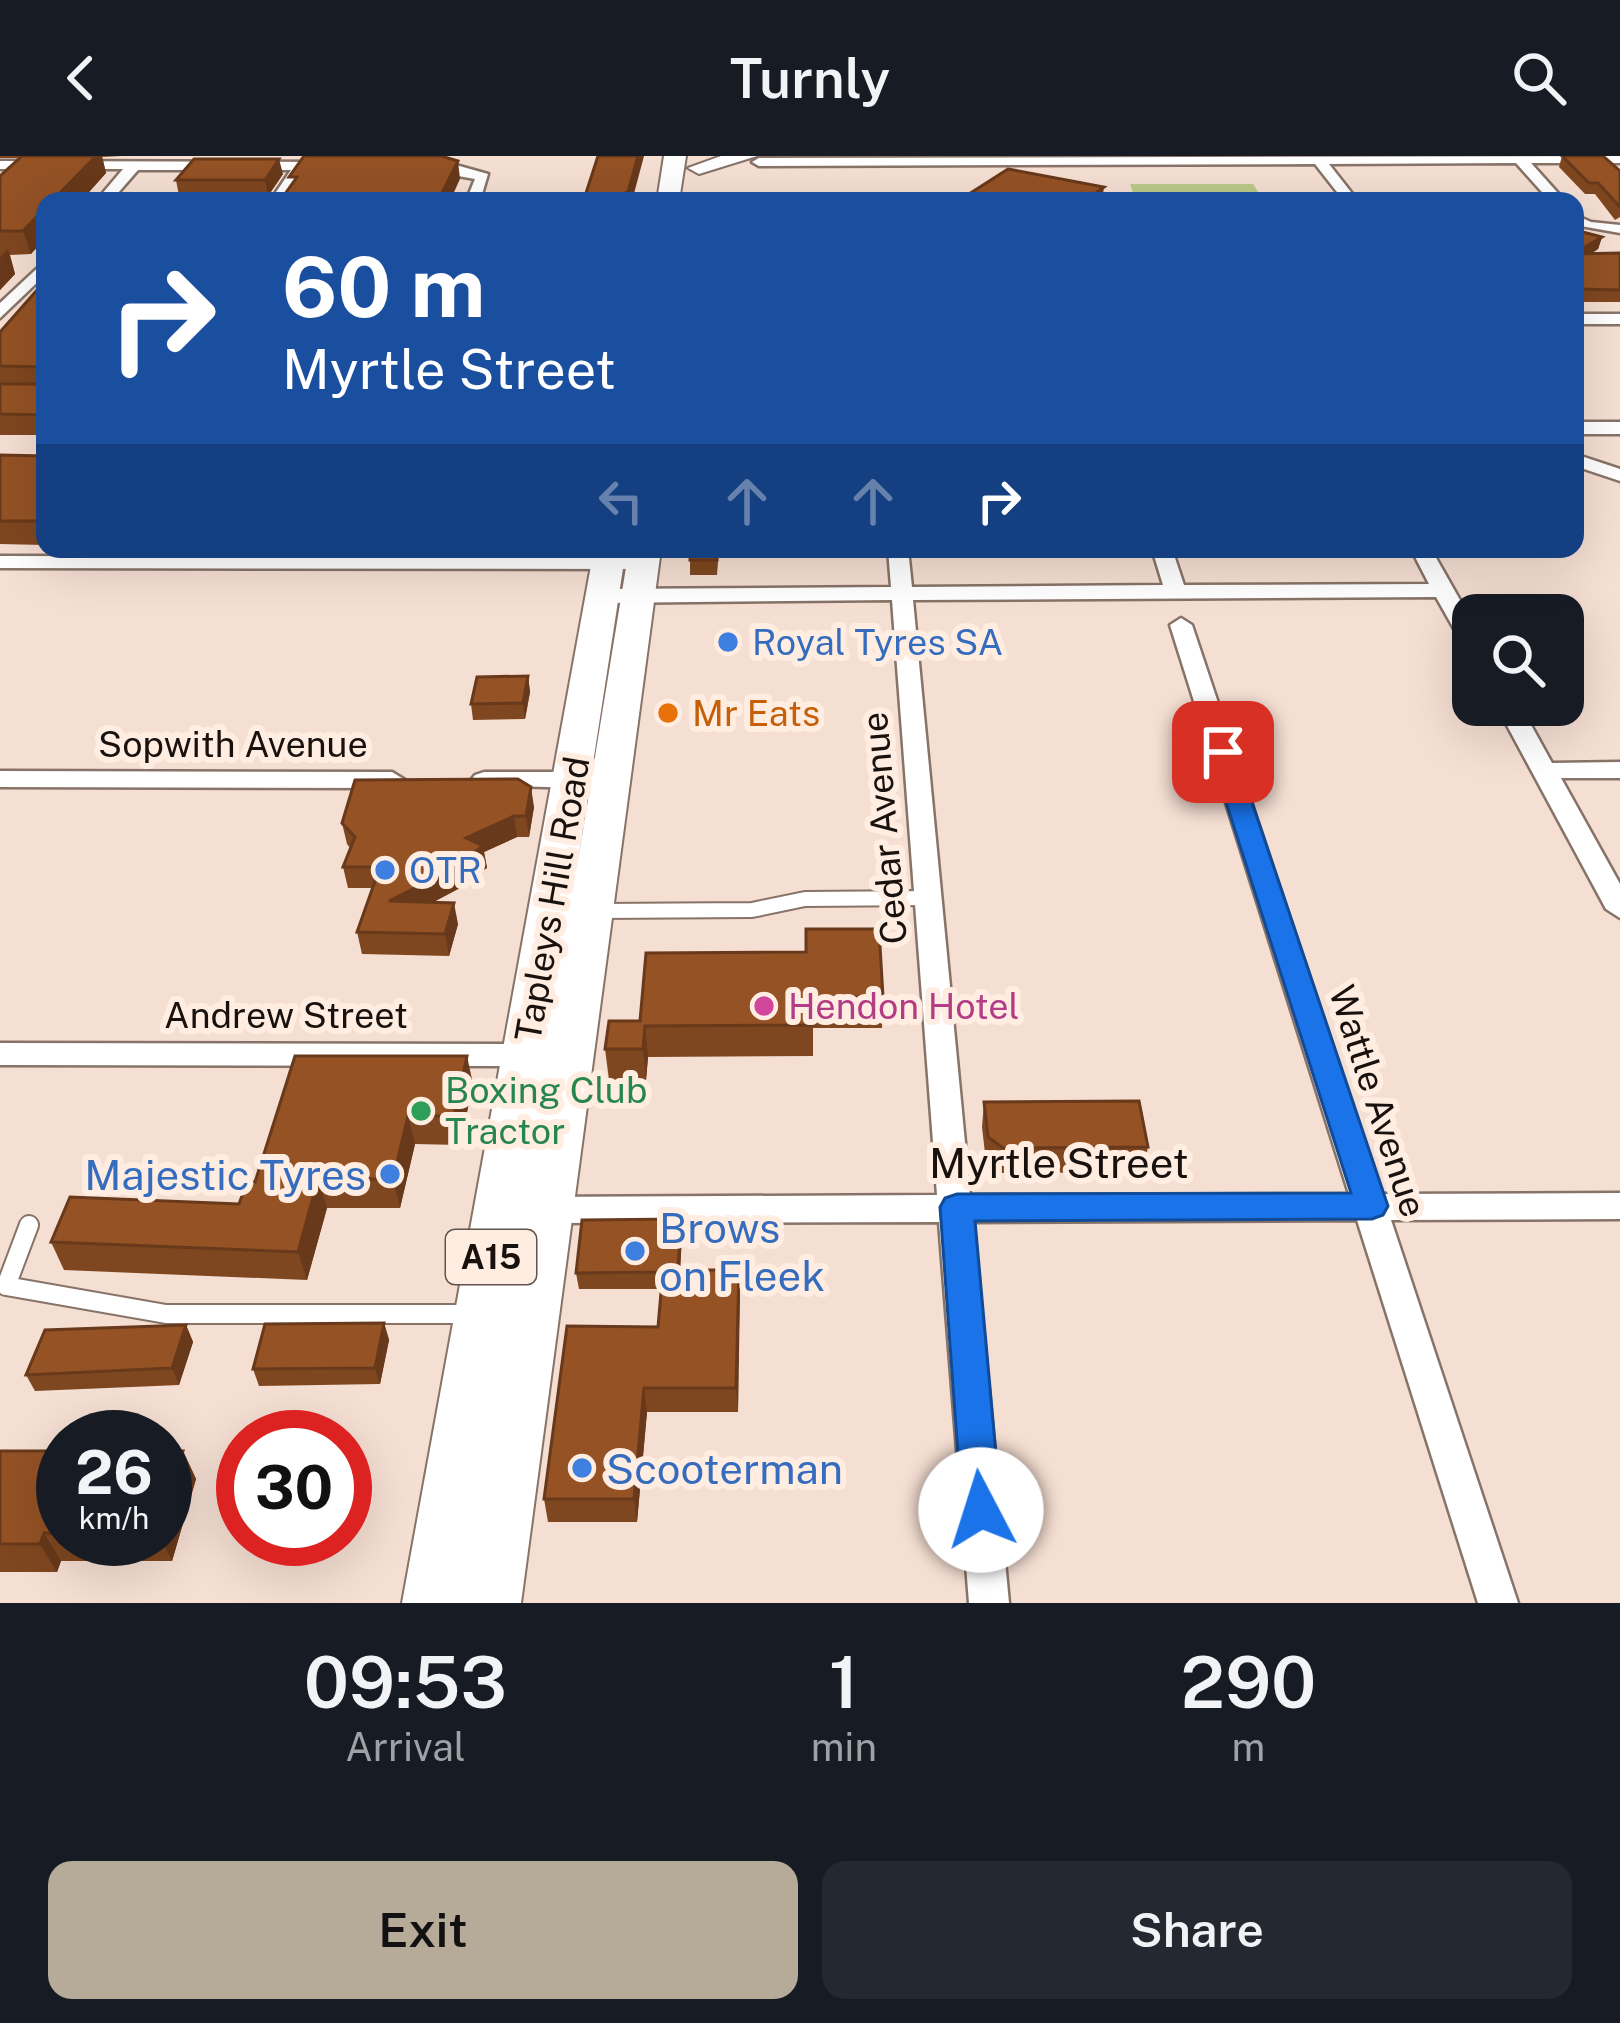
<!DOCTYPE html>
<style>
:root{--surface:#171b24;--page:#242831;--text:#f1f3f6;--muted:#9ea1a6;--accent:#b6ab98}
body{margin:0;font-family:"Public Sans",sans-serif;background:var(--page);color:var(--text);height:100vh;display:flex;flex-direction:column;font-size:45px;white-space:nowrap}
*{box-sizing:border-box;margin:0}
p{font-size:39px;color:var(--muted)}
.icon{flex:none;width:66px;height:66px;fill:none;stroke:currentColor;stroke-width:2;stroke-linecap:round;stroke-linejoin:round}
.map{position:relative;height:1447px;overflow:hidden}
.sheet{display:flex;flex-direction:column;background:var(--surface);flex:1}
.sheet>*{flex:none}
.banner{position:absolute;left:36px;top:36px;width:1548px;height:366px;border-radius:24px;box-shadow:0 12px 48px #0002;background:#1a4fa0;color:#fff;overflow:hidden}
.fabs{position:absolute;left:1452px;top:438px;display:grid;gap:24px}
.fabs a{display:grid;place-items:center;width:132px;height:132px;border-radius:24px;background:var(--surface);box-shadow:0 12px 48px #0002;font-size:60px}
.speed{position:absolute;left:36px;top:1254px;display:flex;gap:24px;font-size:60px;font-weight:700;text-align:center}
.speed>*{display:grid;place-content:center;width:156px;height:156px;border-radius:50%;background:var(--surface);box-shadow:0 12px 48px #0002;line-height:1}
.speed small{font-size:30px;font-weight:400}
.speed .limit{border:18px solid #d22;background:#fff;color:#111}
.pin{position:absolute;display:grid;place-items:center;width:102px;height:102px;color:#fff;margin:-51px;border-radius:24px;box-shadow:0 6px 18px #0006}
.me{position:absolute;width:132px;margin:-66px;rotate:355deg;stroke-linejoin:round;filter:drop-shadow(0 0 9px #0008)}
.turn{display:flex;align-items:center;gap:42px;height:252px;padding:0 48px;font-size:54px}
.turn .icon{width:156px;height:156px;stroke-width:2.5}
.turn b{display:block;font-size:84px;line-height:102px}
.lanes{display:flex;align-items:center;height:114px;padding:0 48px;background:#0003;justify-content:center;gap:60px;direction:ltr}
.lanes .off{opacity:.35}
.eta{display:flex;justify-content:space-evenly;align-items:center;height:204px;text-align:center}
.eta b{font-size:72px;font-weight:600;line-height:84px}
.cta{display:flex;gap:24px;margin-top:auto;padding:24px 48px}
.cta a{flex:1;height:138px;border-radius:24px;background:var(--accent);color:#111;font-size:48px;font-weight:600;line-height:138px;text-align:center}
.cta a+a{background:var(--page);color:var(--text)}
header{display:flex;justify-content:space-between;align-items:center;height:156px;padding:0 48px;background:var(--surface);font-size:54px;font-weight:600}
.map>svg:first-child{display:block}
.green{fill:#bbca87}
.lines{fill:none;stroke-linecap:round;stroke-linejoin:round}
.lane-far1-casing{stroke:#877368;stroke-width:18}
.lane-casing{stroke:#877368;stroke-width:22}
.street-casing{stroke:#877368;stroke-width:5}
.primary-casing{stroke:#877368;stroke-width:4}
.lane-far1{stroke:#fff;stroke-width:14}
.lane{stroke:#fff;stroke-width:18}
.street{fill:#fff;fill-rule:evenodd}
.primary{fill:#fff;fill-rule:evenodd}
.wall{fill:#7f4720}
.shaded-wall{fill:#68391a}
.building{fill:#945225;stroke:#68391a;stroke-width:3}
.route{fill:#1a73e8;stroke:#114b97;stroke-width:3}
.shop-dot{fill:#3f7fe0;stroke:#ffede2;stroke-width:4.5}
.food-dot{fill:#e8710a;stroke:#ffede2;stroke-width:4.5}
.hotel-dot{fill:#d1479c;stroke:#ffede2;stroke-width:4.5}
.leisure-dot{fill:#2e9e5b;stroke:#ffede2;stroke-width:4.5}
.labels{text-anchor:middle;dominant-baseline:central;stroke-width:12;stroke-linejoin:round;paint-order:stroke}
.shield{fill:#ffede2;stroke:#5e534d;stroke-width:3}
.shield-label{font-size:33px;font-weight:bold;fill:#19110d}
.shop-label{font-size:36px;fill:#366cbe;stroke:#ffede2;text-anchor:start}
.food-label{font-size:36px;fill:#c56008;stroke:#ffede2;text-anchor:start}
.street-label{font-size:36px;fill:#19110d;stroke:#ffede2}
.hotel-label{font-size:36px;fill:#b23c85;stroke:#ffede2;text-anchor:start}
.leisure-label{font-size:36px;fill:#27864d;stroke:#ffede2;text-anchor:start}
.near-street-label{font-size:42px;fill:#19110d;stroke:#ffede2}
.near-shop-label{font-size:42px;fill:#366cbe;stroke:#ffede2;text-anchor:start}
</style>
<header><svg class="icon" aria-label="back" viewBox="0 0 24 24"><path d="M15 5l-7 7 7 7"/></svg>Turnly<svg class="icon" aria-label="search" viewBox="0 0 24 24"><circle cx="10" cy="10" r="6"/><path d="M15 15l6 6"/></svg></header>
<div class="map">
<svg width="1620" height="1447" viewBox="0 0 1620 1447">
<rect width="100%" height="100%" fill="#f5ded2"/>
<!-- green -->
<path class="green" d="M1130,28H1253L1264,45H1107L1134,40Z"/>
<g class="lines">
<!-- lane-far1 casing -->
<g class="lane-far1-casing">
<path id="lane-far1" d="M599,755L752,754L805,743L929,742"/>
</g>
<!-- lane casing -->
<g class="lane-casing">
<path id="lane" d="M29,1069L6,1130L166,1158H471"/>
</g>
<!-- street casing -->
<g class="street-casing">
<g id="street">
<path d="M1620,0V7H1531L1565,45H1550L1516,7L1329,8L1358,45H1344L1315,8L759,10L752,6L759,2Z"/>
<path d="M0,5L332,6L339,10L305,14L284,45H270L291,14H138L111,45H96L123,13H0Z"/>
<path d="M424,6H445L488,18L480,45H466L475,23L419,13Z"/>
<path d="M1575,59L1591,66L1620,69V77L1575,69Z"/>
<path d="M45,105V119L0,162V147Z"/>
<rect x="1575" y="158" width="45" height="10"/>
<rect x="1575" y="266" width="45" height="12"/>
<path d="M1575,298L1620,313V325L1575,310Z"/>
<path d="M888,393H908L912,431L1163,429L1152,393H1172L1184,429L1429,428L1411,393H1431L1473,467V494L1462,487L1436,441L913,444L970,1039L1349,1038L1170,469L1181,462L1192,469L1382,1038L1620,1037V1063L1391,1064L1518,1447H1478L1357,1064L973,1066L1009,1447H969L939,1066L538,1067L526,1063L521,1054L526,1045L538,1041L937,1039L892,444L602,447L591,440L602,433L891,431Z"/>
<path d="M0,400L643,401L654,407L643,413L0,412Z"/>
<path d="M1496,549H1520L1552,607L1620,606V622H1561L1620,728V762L1606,753Z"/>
<path d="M0,615L392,616L405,624L392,632L0,631Z"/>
<path d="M484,616H584L597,624L584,632L475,629L471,624L475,619Z"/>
<path d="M0,887L536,888L547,891L551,899L547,907L536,910L0,909Z"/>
</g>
</g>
<!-- primary casing -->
<g class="primary-casing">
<g id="primary">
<path d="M664,0H686L679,45H657Z"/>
<path d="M721,0H757L699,18L688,12Z"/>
<path d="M594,393H626L577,711L629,393H661L521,1447H402Z"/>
</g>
</g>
<!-- lane-far1 -->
<use href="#lane-far1" class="lane-far1"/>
<!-- lane -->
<use href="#lane" class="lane"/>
<!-- street -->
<use href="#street" class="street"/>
<!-- primary -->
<use href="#primary" class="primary"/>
</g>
<!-- wall -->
<g class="wall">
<path d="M0,0H122L102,1L106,17L81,45H45L31,98L10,99L15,118L0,134V20L20,2H0Z"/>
<path d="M1562,0L1620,15V61L1615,64L1595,38H1585L1559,11Z"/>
<path d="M1008,13L1102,45H958Z"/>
<path d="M283,18L268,40H179L176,24Z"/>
<path d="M586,37L632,45H587Z"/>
<path d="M1575,74L1602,81L1598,93L1591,98L1620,97V146H1575Z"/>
<path d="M45,125V279H0V176Z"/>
<path d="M0,299L45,300V389L0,388Z"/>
<path d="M719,393L717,419H690V404Z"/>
<path d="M528,520L530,536L525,563L473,564L471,548Z"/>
<path d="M534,651L529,681H517L484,696L487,712L476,718L477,723L433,746L458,768L449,800L362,798L357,776L372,732H348L343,711L350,692L347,688L342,667Z"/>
<path d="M646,797L883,841L882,872H813V900L648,901L646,924H609L605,893L640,865Z"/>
<path d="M473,928L460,989L415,988L400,1052H327L307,1124L64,1114L51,1086L239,1048L255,1026Z"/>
<path d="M984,946L1148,991L1143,1016L1000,1017L986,1006L982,971Z"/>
<path d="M682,1079L680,1114H739L738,1256H647L637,1366H548L544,1343L658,1171L661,1133H579L576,1117Z"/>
<path d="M384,1167L389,1184L380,1228L259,1230L253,1213Z"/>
<path d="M186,1169L193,1186L179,1229L35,1235L26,1219Z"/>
<path d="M0,1295H63V1383H165L183,1295L196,1323L172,1405H61L57,1416H0Z"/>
</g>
<!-- shaded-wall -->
<g class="shaded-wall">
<path d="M96,0H102L106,17L81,45H52Z"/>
<path d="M638,0H644L632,45H616V40Z"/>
<path d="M279,3L283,18L268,40L265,24Z"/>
<path d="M458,5L460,23L450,45H438Z"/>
<path d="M1104,31L1102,45H1085Z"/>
<path d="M45,52V83L31,98L23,75Z"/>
<path d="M1602,81L1598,93L1575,107V97Z"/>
<path d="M8,93L15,118L0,134V101Z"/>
<path d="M528,520L530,536L525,563L523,547Z"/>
<path d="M531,631L534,651L529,681L526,660Z"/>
<path d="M514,660L517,681L484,696L487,712L476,718L477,723L394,767L389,745L466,682Z"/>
<path d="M454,747L458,768L449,800L445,778Z"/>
<path d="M645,870L648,901L646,924L643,893Z"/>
<path d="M467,900L473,928L460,989L454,960Z"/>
<path d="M408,960L415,988L400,1052L393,1023Z"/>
<path d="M318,1023L327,1052L307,1124L298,1096Z"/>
<path d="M681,1063L682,1079L679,1133L678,1116Z"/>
<path d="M739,1114L740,1138L738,1256L736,1232Z"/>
<path d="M384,1167L389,1184L380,1228L375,1212Z"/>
<path d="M186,1169L193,1186L179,1229L172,1212Z"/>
<path d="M644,1232L647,1256L637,1366L634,1343Z"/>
<path d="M183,1295L196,1323L172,1405L161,1383H165V1354Z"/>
<path d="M44,1377L61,1405L57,1416L40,1388Z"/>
</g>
<!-- building -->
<g class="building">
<path d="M22,0H96L52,45H45V52L23,75H0V20Z"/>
<path d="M304,0H441L458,5L438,45H280L297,21H289Z"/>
<path d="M598,0H638L628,36L616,40V45H609L586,37Z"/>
<path d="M1562,0H1603L1620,15V51L1598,27H1589Z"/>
<path d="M194,3H279L265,24H176Z"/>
<path d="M1008,13L1104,31L1085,45H1050L1020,39L1012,45H958Z"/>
<path d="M900,38L931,45H888Z"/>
<path d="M1575,74L1602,81L1575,97Z"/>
<path d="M1620,97V134L1577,133L1575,131V98Z"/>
<path d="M45,125V259L0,258V228H39L43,224L42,211L0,210V176Z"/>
<path d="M0,299L45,300V365H0Z"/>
<path d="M691,393H717V404H690Z"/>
<path d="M528,520L523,547L471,548L477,521Z"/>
<path d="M518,623L531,631L526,660H514L466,682L483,690L470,699L474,702L389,745L454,747L445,778L357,776L380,711H343L355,681L342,667L355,624Z"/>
<path d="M806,773H879L883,841H812L813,869L645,870L643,893H605L609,865H640L646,797L806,796Z"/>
<path d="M295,900H467L454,960H408L393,1023H318L298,1096L51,1086L70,1041L239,1048L247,1026H255Z"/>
<path d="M1139,945L1148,991L1003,992L988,981L984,946Z"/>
<path d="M681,1063L678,1114H663V1116L576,1117L582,1064Z"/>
<path d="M663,1114H739L736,1232H644L634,1343H544L567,1170L658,1171Z"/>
<path d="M384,1167L375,1212L253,1213L265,1168Z"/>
<path d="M186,1169L172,1212L26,1219L45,1174Z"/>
<path d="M0,1295H63V1377H44L40,1388H0Z"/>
<path d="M165,1295H183L165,1354Z"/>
</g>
<!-- route -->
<path class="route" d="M1223,588L1235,596L1388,1050L1383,1059L1372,1063L975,1065L1001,1354L995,1367L981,1373L967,1367L962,1354L940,1051L945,1042L957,1038L1351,1037L1210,596Z"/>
<!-- markers -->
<g class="shop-dot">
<circle cx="728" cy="486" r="12"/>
<circle cx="385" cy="714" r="12"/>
<circle cx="390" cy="1018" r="12"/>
<circle cx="635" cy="1095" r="12"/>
<circle cx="582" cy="1312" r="12"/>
</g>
<circle class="food-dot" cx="668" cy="557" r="12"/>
<circle class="hotel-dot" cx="764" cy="850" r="12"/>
<circle class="leisure-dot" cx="421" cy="955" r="12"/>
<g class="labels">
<!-- shield labels -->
<rect class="shield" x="446" y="1074" width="90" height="54" rx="9"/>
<g class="shield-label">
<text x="491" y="1101">A15</text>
</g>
<!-- shop labels -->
<g class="shop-label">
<text x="752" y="486">Royal Tyres SA</text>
<text x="409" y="714">OTR</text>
</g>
<!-- food labels -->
<g class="food-label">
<text x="692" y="557">Mr Eats</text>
</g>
<!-- street labels -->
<g class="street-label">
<text x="233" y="588">Sopwith Avenue</text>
<text transform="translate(884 672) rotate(-95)">Cedar Avenue</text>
<text transform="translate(552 743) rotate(-80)">Tapleys Hill Road</text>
<text x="286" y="859">Andrew Street</text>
<text transform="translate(1378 945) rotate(72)">Wattle Avenue</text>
</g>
<!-- hotel labels -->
<g class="hotel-label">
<text x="788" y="850">Hendon Hotel</text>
</g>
<!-- leisure labels -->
<g class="leisure-label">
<text x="445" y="934">Boxing Club<tspan x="445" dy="41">Tractor</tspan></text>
</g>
<!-- near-street labels -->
<g class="near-street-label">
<text x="1059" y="1006">Myrtle Street</text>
</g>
<!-- near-shop labels -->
<g class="near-shop-label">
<text x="366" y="1018" text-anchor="end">Majestic Tyres</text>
<text x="659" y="1071">Brows<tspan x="659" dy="48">on Fleek</tspan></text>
<text x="606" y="1312">Scooterman</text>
</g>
</g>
</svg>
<div class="fabs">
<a><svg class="icon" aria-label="search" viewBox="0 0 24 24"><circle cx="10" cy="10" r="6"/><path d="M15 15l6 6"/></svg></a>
</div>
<div class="speed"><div>26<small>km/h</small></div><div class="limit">30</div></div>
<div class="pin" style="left:1223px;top:596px;background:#d93025"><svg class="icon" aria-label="arrive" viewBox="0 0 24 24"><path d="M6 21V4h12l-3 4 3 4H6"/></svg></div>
<svg class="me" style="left:981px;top:1354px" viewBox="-20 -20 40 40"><circle r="19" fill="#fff"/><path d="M0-13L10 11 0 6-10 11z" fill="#1a73e8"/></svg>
<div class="banner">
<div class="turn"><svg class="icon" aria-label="right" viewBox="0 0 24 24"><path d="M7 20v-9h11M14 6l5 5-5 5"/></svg><div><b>60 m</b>Myrtle Street</div></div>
<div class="lanes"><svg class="icon off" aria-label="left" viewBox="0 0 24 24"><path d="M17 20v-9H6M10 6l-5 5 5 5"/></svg><svg class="icon off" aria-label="ahead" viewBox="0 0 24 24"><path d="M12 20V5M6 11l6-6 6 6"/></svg><svg class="icon off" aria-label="ahead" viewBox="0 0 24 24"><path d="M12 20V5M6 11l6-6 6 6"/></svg><svg class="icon" aria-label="right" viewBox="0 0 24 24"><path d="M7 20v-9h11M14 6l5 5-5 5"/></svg></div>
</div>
</div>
<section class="sheet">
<div class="eta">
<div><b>09:53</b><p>Arrival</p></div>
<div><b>1</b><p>min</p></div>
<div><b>290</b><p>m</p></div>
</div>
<div class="cta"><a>Exit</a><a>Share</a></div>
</section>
